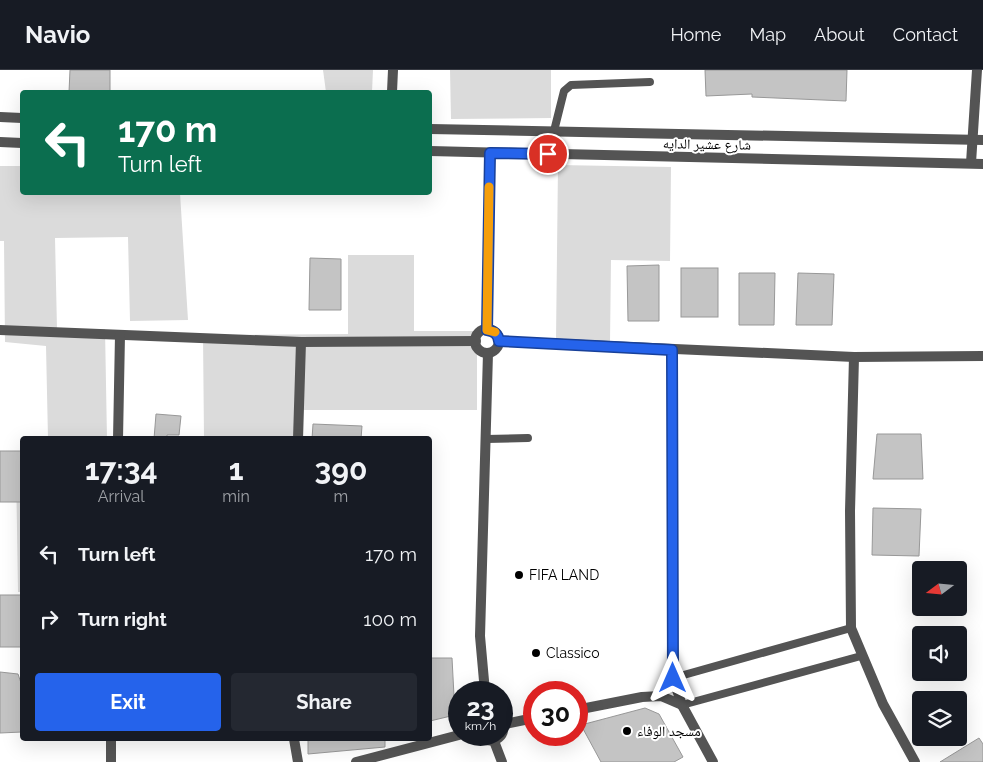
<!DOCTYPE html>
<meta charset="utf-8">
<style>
:root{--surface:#171b24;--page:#242831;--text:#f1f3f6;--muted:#9ea1a6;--line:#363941;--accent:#2563eb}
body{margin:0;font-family:Raleway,"Noto Naskh Arabic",sans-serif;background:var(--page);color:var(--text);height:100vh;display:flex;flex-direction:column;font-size:19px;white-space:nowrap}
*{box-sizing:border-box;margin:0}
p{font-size:16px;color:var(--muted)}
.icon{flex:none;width:28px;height:28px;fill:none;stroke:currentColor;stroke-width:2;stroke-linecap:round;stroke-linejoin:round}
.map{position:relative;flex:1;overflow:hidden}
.side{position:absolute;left:20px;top:366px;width:412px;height:305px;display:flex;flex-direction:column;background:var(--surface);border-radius:5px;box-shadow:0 5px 20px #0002}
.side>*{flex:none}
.hud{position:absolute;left:20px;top:20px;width:412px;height:105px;border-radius:5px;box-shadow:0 5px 20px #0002;background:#0b6e4f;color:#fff;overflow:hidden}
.needle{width:32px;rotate:254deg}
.controls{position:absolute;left:912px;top:491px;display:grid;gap:10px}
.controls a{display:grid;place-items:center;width:55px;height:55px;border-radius:5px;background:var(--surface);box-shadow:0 5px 20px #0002;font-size:25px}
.speed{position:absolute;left:448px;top:611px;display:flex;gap:10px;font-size:25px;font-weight:700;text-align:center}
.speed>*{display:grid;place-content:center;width:65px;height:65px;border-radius:50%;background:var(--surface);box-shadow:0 5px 20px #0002;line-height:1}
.speed small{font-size:12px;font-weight:400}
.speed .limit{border:8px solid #d22;background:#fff;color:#111}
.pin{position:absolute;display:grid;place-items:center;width:42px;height:42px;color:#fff;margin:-21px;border:2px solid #fff;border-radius:50%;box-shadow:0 1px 5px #0007}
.me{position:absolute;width:55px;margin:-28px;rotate:0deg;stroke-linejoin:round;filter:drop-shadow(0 0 4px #0008)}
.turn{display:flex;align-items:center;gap:18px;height:105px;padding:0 15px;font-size:22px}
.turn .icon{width:65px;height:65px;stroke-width:2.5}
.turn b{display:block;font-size:35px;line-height:42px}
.eta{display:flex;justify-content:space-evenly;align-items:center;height:85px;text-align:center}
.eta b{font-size:30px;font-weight:700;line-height:35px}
.button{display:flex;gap:10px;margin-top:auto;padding:10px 15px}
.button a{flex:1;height:58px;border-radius:5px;background:var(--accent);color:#fff;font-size:20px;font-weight:700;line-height:58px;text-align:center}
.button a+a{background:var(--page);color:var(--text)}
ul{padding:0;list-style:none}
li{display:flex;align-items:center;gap:15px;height:65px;padding:0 15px}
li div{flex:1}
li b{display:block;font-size:19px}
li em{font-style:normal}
header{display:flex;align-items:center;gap:30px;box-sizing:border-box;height:70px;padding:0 25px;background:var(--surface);border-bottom:1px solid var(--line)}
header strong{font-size:24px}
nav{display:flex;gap:28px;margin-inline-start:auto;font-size:18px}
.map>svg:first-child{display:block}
.green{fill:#dbdbdb}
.building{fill:#c4c4c4;stroke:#989898}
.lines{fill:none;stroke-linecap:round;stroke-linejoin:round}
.service{stroke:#545454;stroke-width:8}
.minor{stroke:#545454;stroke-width:10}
.tertiary{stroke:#545454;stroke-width:10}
.route-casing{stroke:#184099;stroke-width:12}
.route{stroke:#2563eb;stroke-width:9}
.slow{stroke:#f59e0b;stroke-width:9}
.poi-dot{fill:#000;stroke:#fff;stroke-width:2}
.labels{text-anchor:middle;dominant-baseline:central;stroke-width:4;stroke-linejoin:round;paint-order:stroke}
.street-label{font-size:14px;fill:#000;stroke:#fff}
.poi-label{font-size:14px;fill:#000;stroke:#fff;text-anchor:start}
</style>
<header>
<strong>Navio</strong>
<nav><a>Home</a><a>Map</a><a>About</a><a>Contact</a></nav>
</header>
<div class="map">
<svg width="983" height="692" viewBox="0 0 983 692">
<rect width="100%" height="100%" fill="#fff"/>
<!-- green -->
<g class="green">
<path d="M323,0H373L372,22H326Z"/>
<path d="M450,0H551V48L451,49Z"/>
<path d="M558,95L671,97L670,191L611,190L610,272L556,271Z"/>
<path d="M0,96H22V122L180,123L188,250L130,251L128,167L55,168L57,259H105L107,369H48L46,276L5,272L4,171H0Z"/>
<path d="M348,185H414V261H477V340H294V369H204L203,265L348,264Z"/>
<path d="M16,397H22V522H18Z"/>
</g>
<!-- building -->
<g class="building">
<path d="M70,0H110V22H69Z"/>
<path d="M705,0H847L846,31L752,27V24L706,26Z"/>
<path d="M310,188L341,189V240H309Z"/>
<path d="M659,195V251H628L627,196Z"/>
<rect x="681" y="198" width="37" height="49"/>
<path d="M739,203H775L774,255H739Z"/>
<path d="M798,203L834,204L832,255H796Z"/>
<path d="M156,344L181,346L179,365H167V369H154Z"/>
<path d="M313,354L362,356L361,369H312Z"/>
<path d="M877,364H921L923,409H873Z"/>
<rect x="0" y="381" width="22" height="51"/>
<path d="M873,438L921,439L919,486L872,485Z"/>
<rect x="0" y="525" width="22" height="52"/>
<path d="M430,588H452L455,645L430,651Z"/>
<path d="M0,602L18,604L22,616V662L0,663Z"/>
<path d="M645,638L659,644L683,687L674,692H601L581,655Z"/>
<path d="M979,668L983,674V692H940Z"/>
<path d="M308,669H385V677L308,684Z"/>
</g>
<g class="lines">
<!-- service -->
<g class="service">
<path d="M554,61L564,21L571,15L650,12"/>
<path d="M486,369L528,368"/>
<path d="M673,608L851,558"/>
<path d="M682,635L861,586"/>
</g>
<!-- minor -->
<g class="minor">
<path d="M392,22L393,0"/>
<path d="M971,93L977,0"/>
<circle cx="487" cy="271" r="12"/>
<path d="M0,260L301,272L476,271"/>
<path d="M487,260L490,83"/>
<path d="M499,271L854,287L983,286"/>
<path d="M672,280L673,608L682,635L713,692"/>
<path d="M854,287L850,441L851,558L883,634L915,692"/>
<path d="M118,369L120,265"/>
<path d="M298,369L301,272"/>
<path d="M485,622L480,566L488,283"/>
<path d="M576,640L642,627L661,626L682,635"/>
<path d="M505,654L534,648"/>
<path d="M480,665C493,679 510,664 501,648"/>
<path d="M111,669V692"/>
<path d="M294,669L298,692"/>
<path d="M494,671L502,692"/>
<path d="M356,692L459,665"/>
</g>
<!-- tertiary -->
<g class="tertiary">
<path d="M0,47L22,48"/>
<path d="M430,59L983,70"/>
<path d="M0,72L22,73"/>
<path d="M430,81L983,94"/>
</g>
</g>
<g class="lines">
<!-- route casing -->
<g class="route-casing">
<path id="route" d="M548,84L490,83L487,260C494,261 498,264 499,271L672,280L673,608"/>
</g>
<!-- route -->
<use href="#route" class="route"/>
<!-- slow -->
<path class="slow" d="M489,117L487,260L495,262"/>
</g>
<!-- markers -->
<g class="poi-dot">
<circle cx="519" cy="505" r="5"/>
<circle cx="536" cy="583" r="5"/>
<circle cx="627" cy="661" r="5"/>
</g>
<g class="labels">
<!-- street labels -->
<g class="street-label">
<text transform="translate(707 74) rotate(1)">شارع عشير الدايه</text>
</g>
<!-- poi labels -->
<g class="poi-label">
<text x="529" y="505">FIFA LAND</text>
<text x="546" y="583">Classico</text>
<text x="637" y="661">مسجد الوفاء</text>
</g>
</g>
</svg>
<div class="controls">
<a><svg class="needle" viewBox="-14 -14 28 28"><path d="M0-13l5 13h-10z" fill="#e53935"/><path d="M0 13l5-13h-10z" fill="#9ea1a6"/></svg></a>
<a><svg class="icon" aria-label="sound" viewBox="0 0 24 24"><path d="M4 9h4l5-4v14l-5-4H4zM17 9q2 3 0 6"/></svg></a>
<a><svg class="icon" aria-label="layers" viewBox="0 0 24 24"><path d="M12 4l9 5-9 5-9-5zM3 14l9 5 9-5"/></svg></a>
</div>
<div class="speed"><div>23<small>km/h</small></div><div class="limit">30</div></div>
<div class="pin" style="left:548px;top:84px;background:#d93025"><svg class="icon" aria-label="arrive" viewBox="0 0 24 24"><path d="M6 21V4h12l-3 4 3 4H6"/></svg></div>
<svg class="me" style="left:673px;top:608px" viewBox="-20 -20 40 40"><path d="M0-17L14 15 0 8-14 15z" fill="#2563eb" stroke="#fff" stroke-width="4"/></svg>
<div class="hud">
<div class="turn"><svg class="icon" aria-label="left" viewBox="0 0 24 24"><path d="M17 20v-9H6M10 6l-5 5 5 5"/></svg><div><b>170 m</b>Turn left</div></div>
</div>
<section class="side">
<div class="eta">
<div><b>17:34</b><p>Arrival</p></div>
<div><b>1</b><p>min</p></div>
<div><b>390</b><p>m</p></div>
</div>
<ul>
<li><svg class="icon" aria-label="left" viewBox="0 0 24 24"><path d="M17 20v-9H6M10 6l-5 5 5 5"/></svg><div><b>Turn left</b></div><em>170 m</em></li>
<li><svg class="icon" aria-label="right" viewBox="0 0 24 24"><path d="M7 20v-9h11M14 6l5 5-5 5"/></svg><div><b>Turn right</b></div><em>100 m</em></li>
</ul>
<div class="button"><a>Exit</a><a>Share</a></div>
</section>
</div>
